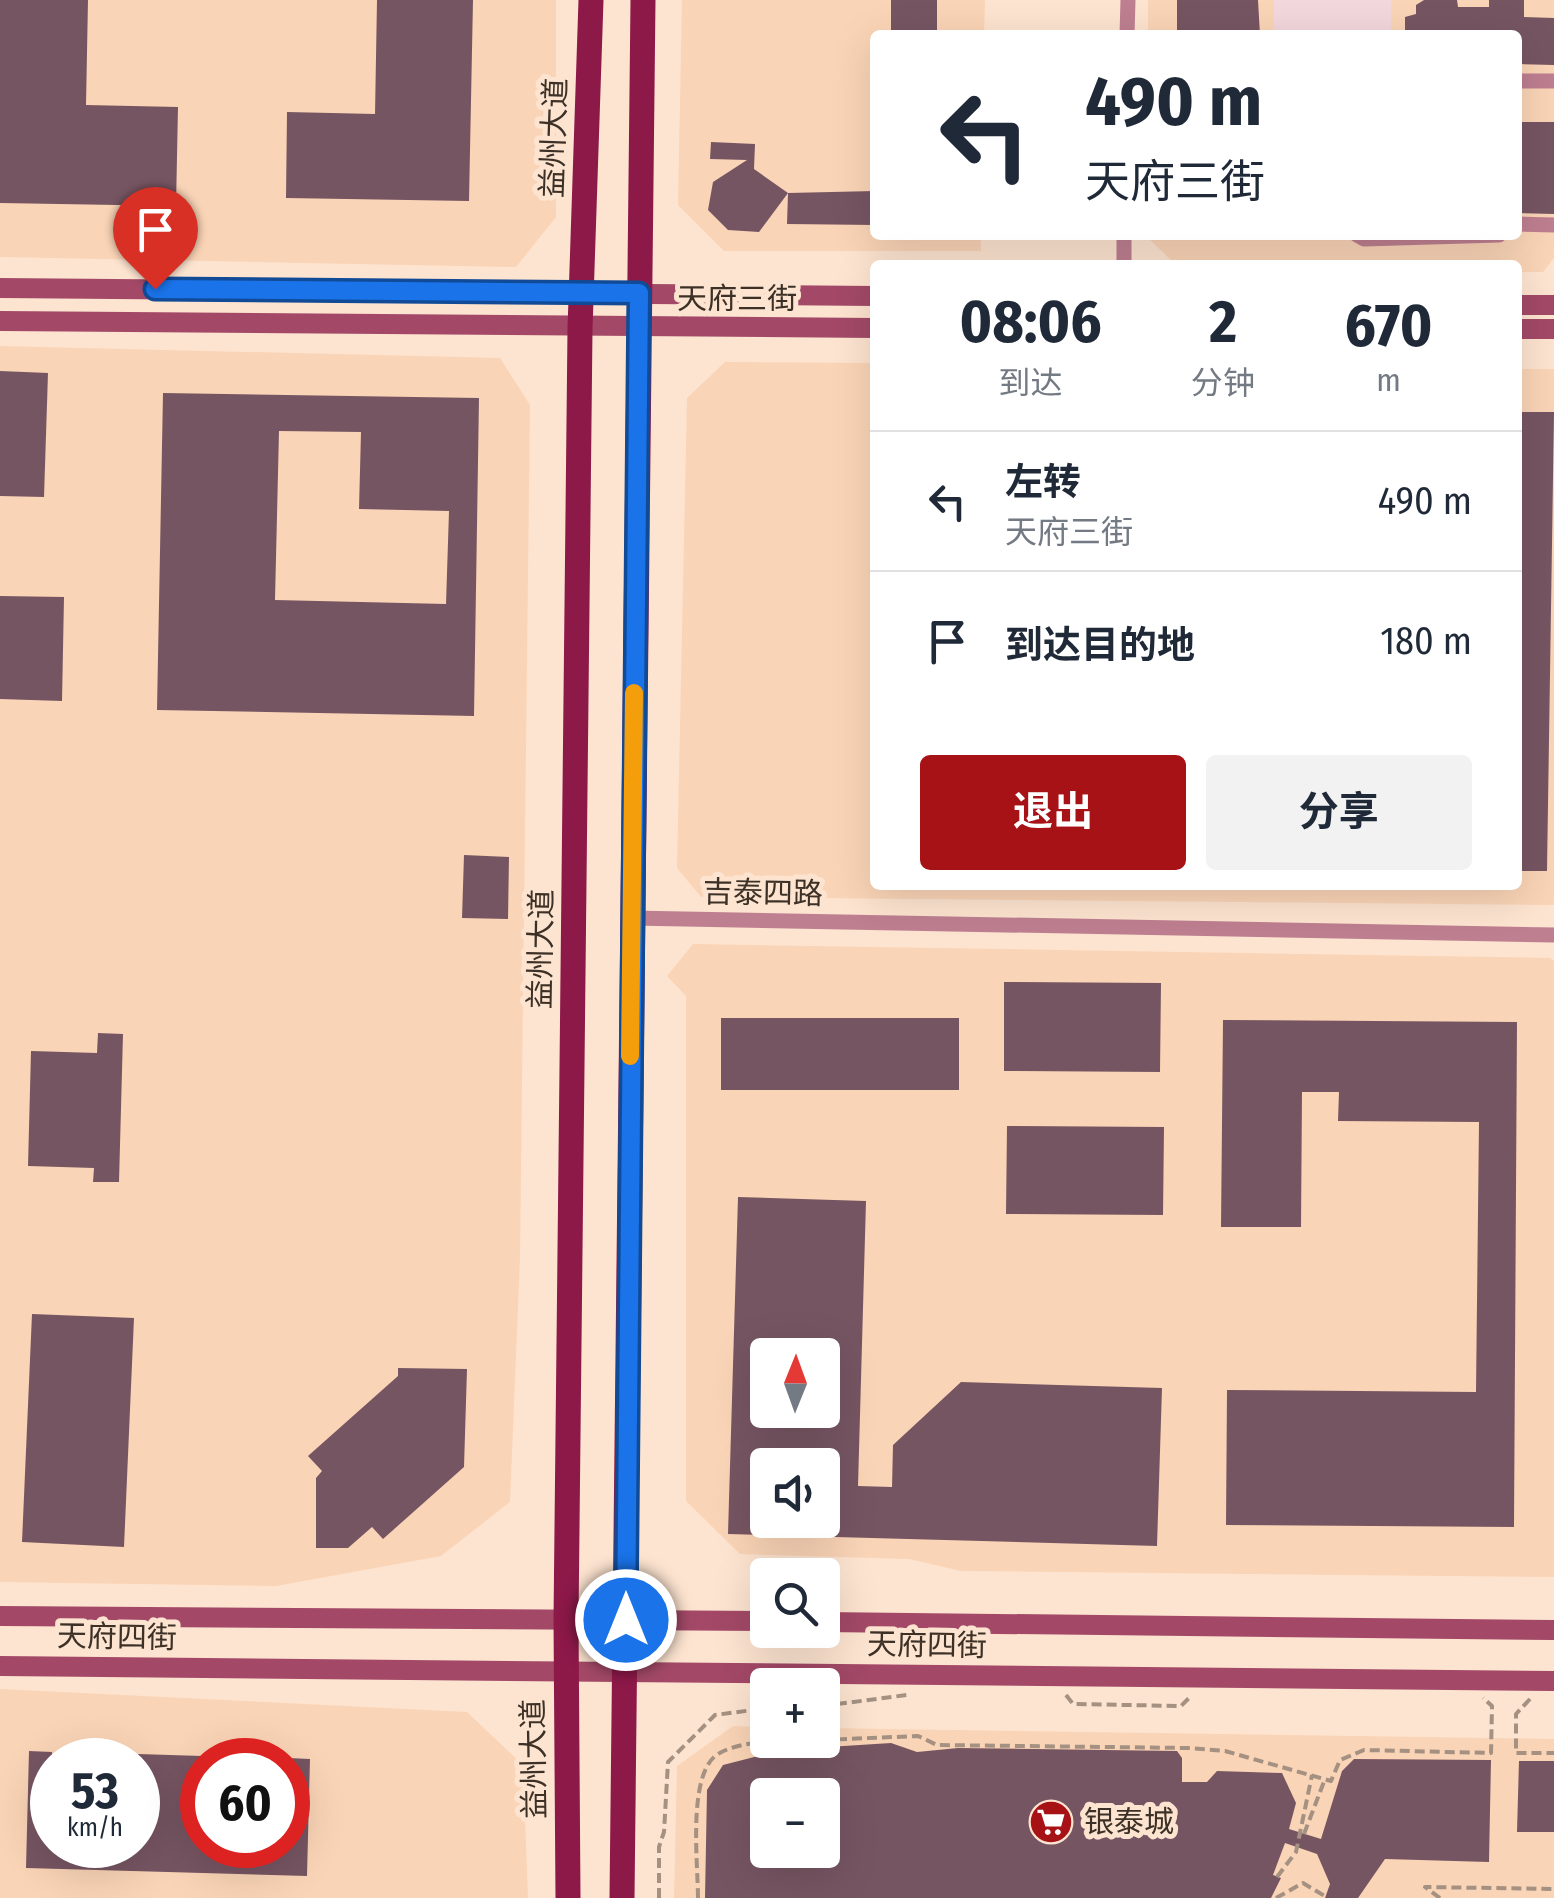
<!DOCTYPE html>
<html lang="zh">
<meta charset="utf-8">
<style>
:root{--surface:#fff;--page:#f2f2f3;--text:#1f2937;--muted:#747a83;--line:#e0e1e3;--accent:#a71217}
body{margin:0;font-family:"Fira Sans Condensed","Noto Sans SC",sans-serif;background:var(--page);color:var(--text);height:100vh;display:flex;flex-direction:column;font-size:38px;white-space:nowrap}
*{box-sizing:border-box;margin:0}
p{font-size:32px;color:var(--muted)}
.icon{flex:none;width:55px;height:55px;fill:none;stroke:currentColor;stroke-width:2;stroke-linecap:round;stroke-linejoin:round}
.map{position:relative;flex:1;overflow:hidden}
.sheet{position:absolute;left:870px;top:260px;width:652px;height:630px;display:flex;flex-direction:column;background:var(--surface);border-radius:10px;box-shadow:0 10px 40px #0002}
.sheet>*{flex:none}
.hud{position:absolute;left:870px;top:30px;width:652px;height:210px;border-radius:10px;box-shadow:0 10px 40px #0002;background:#fff;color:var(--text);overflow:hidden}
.needle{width:65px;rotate:1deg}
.buttons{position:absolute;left:750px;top:1338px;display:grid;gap:20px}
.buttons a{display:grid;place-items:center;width:90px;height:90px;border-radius:10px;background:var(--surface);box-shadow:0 10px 40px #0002;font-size:50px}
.speed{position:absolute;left:30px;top:1738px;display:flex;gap:20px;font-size:50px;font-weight:700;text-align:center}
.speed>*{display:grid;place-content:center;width:130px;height:130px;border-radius:50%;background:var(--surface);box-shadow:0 10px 40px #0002;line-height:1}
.speed small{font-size:25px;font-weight:400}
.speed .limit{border:15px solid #d22;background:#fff;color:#111}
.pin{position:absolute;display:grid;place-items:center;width:85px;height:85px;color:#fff;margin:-102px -42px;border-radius:50% 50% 50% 0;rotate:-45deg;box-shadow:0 0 10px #0007}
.pin .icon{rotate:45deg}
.me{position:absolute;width:110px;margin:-55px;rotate:0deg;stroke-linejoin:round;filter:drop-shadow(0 0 8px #0008)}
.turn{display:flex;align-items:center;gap:35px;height:210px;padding:0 50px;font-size:45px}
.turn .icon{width:130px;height:130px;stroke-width:2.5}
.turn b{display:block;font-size:70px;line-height:85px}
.eta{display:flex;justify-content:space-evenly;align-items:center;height:170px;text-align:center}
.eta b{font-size:60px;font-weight:700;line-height:70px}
.primary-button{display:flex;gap:20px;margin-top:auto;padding:20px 50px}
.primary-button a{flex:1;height:115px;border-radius:10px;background:var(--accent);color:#fff;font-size:40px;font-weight:700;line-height:115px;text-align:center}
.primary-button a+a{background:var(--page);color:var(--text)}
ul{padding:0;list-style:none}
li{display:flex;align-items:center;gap:30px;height:140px;padding:0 50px;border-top:2px solid var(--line)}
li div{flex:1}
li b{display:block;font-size:38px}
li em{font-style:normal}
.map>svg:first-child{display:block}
.built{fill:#fad4b6;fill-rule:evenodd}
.education{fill:#f2d7dc}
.building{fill:#765562;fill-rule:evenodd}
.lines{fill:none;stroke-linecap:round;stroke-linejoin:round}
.path{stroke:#a49182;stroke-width:4;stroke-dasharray:10 5;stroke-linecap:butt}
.street{stroke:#be7f90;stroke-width:15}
.secondary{stroke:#a34967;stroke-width:20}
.primary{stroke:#8d1949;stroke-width:25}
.route-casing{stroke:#114b97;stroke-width:25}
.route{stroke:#1a73e8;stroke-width:18}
.slow{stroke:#f59e0b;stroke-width:18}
.labels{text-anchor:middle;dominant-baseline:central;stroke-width:10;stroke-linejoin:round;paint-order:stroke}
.street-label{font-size:30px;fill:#3d3127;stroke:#fde4d0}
.poi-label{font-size:30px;fill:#3d3127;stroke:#fde4d0;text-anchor:start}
</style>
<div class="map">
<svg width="1554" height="1898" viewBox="0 0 1554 1898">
<rect width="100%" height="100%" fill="#fde4d0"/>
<!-- built -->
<g class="built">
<path d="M0,0H556V217L516,267L0,257Z"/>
<path d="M682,0H985L984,35H875V235H981V251H724L678,205Z"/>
<path d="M1148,0H1554V258L1543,272H1518V265H1176L1145,235H1518V35H1148Z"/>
<path d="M0,346L500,358L530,405L520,1258L510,1502L441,1556L276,1586L0,1582Z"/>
<path d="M725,362L875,363V885H1518V369H1554V905L701,897L677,868L687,398Z"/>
<path d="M693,944L1550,958L1554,961V1577L961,1571L909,1559L740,1554L686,1501V996L667,976ZM768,1355H822V1410H768ZM768,1465H822V1520H768Z"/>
<path d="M0,1689L467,1712L523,1765L528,1898H0ZM52,1760H138V1845H52ZM202,1760H288V1845H202Z"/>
<path d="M733,1726L767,1727L768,1740H822L823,1728L1554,1739V1898H674L677,1766ZM768,1795H822V1850H768Z"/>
</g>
<!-- education -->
<rect class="education" x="1274" y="0" width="117" height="35"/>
<!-- building -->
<g class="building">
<path d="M0,0H88L86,105L178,107L176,206L0,203Z"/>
<path d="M377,0H473L469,201L286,198L287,112L375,114Z"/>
<rect x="891" y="0" width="46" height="35"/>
<path d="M1177,0H1258L1260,35H1177Z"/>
<path d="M1424,0H1457L1458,7H1489V0H1524V17L1554,18V65L1518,64V35H1405V17L1416,14V5Z"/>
<path d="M1518,122H1554V214L1518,213Z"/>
<path d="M711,142L755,144L754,169L788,193L875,191V225L787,224L788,193L759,232L728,230L708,210L713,182L747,160L710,159Z"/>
<path d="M0,371L48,373L44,497L0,496Z"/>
<path d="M163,393L479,398L474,716L157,710ZM279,431L361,432L359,509L449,511L446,604L275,600Z"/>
<path d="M1518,412H1554L1547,871H1518Z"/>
<path d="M0,596L64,597L62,701L0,699Z"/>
<path d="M464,855L509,857L508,919L462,918Z"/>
<path d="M1004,982L1161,983L1160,1072L1004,1071Z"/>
<rect x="721" y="1018" width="238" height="72"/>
<path d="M1223,1020L1517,1022L1514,1527L1226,1525L1227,1390L1476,1392L1479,1122L1338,1121L1339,1092H1302L1301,1227H1221Z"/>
<path d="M98,1033L123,1034L119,1182H93L94,1168L28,1166L31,1051L97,1053Z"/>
<path d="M1007,1126L1164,1127L1163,1215L1006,1214Z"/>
<path d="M738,1197L866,1201L858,1486L892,1487L893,1445L961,1382L1162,1388L1157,1546L728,1534ZM768,1355H822V1410H768ZM768,1465H822V1520H768Z"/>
<path d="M32,1314L134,1318L124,1547L22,1542Z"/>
<path d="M398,1368L467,1369L464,1467L383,1539L372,1527L348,1548H316V1478L322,1471L308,1456L398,1376Z"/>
<path d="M891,1743L917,1752L958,1748L1177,1751L1182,1758V1782H1207L1217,1771L1282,1773L1296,1803L1289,1829L1321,1839L1342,1771L1354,1759L1491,1760L1489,1862L1385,1859L1358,1898H1325L1330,1884L1317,1854L1285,1843L1273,1875L1281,1878L1271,1898H705L707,1790L723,1765L781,1750ZM768,1795H822V1850H768Z"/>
<path d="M29,1751L52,1752V1845H138V1754L202,1756V1845H288V1758L310,1759L307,1876L26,1868Z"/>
<path d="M1519,1761H1554V1832H1517Z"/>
</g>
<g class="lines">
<!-- path -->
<g class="path">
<path d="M1066,1695L1073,1704L1181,1706L1189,1698"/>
<path d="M1530,1699L1516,1714V1753H1554"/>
<path d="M822,1706L907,1695"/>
<path d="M822,1740L918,1736L937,1745L1190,1748L1225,1751L1331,1781L1340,1760L1364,1750L1491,1753L1492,1706L1483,1698"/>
<path d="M1304,1834L1325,1779"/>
<path d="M1277,1877L1296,1852L1312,1775"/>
<path d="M659,1898V1847L664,1832L668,1762L715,1715L768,1708"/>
<path d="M698,1898C698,1864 687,1773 718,1754C744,1738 791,1742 820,1740"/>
<path d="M1276,1898L1303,1883L1328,1898"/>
<path d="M1440,1898L1425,1887L1554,1889"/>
</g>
<!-- street -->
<g class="street">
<path d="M1127,35L1128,0"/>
<path d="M1518,81H1554"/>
<path d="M1518,224L1554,225"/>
<path d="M1357,235L1364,239L1499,235"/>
<path d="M1124,265V235"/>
<path d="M631,918L1554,935"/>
</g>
<!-- secondary -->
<g class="secondary">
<path d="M0,288L875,296"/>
<path d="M1518,305H1554"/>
<path d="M0,321L875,328"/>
<path d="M1518,329H1554"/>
<path d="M0,1616L768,1621"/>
<path d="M822,1622L1554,1630"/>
<path d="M0,1666L1554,1681"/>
</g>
<!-- primary -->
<g class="primary">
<path d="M568,1898L566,1620L580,329L591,0"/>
<path d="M622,1898L643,0"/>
</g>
</g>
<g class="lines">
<!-- route casing -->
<g class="route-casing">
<path id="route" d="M155,289L639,293L626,1620"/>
</g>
<!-- route -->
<use href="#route" class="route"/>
<!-- slow -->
<path class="slow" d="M630,1056L634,693"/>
</g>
<!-- icons -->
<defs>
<g id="supermarket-disc" transform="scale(2.25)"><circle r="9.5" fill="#a71217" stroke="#fde4d0"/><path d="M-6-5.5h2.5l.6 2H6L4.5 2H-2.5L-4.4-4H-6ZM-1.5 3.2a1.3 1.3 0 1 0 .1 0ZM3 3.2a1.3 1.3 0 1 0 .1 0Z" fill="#fff"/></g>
</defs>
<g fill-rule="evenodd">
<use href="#supermarket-disc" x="1051" y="1822"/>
</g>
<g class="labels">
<!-- street labels -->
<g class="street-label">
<text transform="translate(554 138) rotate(-88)">益州大道</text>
<text x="737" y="299">天府三街</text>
<text transform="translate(763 893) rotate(1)">吉泰四路</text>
<text transform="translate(541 949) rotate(-89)">益州大道</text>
<text transform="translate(117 1637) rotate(1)">天府四街</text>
<text transform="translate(927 1645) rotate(1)">天府四街</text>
<text transform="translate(534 1759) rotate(-91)">益州大道</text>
</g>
<!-- poi labels -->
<g class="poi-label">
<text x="1084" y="1822">银泰城</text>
</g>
</g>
</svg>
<div class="buttons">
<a><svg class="needle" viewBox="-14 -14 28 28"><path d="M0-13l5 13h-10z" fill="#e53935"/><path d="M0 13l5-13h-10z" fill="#747a83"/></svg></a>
<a><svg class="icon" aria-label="sound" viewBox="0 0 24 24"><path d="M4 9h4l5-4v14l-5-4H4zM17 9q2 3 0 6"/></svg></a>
<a><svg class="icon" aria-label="search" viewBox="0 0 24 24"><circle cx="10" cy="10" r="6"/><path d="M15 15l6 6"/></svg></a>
<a>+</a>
<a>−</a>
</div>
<div class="speed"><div>53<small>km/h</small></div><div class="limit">60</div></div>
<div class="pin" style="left:155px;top:289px;background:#d93025"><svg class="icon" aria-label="arrive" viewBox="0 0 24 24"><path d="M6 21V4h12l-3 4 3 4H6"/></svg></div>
<svg class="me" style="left:626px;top:1620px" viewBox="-20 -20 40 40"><circle r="17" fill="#1a73e8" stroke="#fff" stroke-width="3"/><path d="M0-11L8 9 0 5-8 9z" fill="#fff"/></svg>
<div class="hud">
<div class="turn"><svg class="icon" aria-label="left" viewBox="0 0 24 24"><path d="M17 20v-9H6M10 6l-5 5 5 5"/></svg><div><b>490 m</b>天府三街</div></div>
</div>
<section class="sheet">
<div class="eta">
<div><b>08:06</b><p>到达</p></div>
<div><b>2</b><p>分钟</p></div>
<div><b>670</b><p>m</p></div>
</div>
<ul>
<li><svg class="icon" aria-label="left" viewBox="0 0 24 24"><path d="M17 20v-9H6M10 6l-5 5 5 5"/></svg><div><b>左转</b><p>天府三街</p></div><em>490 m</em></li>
<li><svg class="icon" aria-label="arrive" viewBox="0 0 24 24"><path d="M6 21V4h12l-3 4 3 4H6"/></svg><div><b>到达目的地</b></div><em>180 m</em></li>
</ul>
<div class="primary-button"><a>退出</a><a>分享</a></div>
</section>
</div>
